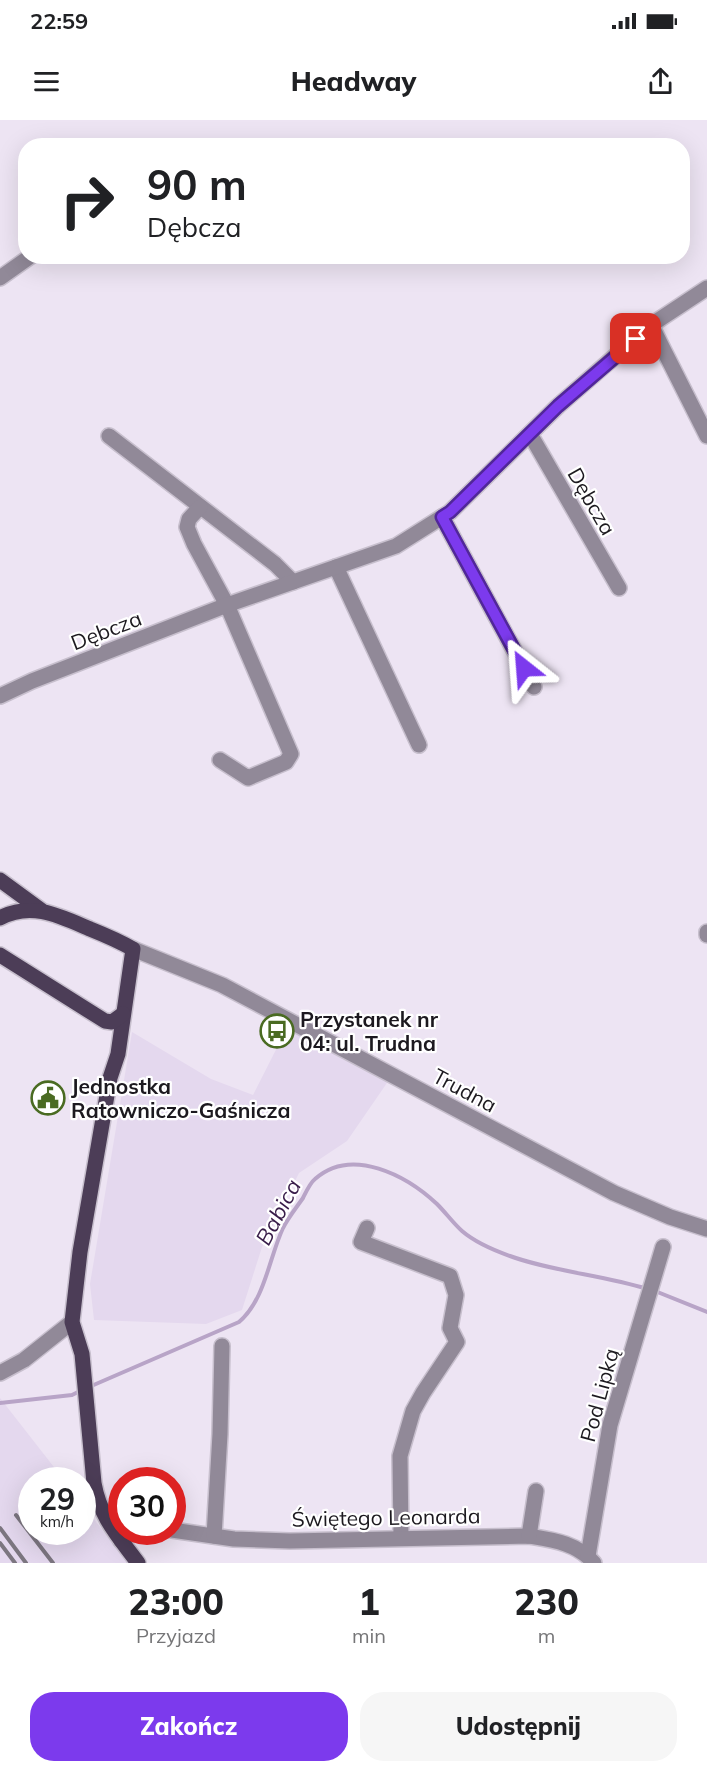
<!DOCTYPE html>
<html lang="pl">
<meta charset="utf-8">
<style>
:root{--surface:#fff;--page:#f6f6f6;--text:#202124;--muted:#757577;--accent:#7c3aed}
body{margin:0;font-family:Mulish,sans-serif;background:var(--page);color:var(--text);height:100vh;display:flex;flex-direction:column;font-size:22px;white-space:nowrap}
*{box-sizing:border-box;margin:0}
p{font-size:20px;color:var(--muted)}
.icon{flex:none;width:33px;height:33px;fill:none;stroke:currentColor;stroke-width:2;stroke-linecap:round;stroke-linejoin:round}
.map{position:relative;height:1443px;overflow:hidden}
.side{display:flex;flex-direction:column;background:var(--surface);flex:1}
.side>*{flex:none}
.guide{position:absolute;left:18px;top:18px;width:672px;height:126px;border-radius:24px;box-shadow:0 6px 24px #0002;background:#fff;color:var(--text);overflow:hidden}
.speed{position:absolute;left:18px;top:1347px;display:flex;gap:12px;font-size:30px;font-weight:700;text-align:center}
.speed>*{display:grid;place-content:center;width:78px;height:78px;border-radius:50%;background:var(--surface);box-shadow:0 6px 24px #0002;line-height:1}
.speed small{font-size:15px;font-weight:400}
.speed .limit{border:9px solid #d22;background:#fff;color:#111}
.pin{position:absolute;display:grid;place-items:center;width:51px;height:51px;color:#fff;margin:-26px;border-radius:12px;box-shadow:0 3px 9px #0006}
.me{position:absolute;width:66px;margin:-33px;rotate:332deg;stroke-linejoin:round;filter:drop-shadow(0 0 4px #0008)}
.turn{display:flex;align-items:center;gap:21px;height:126px;padding:0 30px;font-size:27px}
.turn .icon{width:78px;height:78px;stroke-width:2.5}
.turn b{display:block;font-size:42px;line-height:51px}
.eta{display:flex;justify-content:space-evenly;align-items:center;height:102px;text-align:center}
.eta b{font-size:36px;font-weight:800;line-height:42px}
.action{display:flex;gap:12px;margin-top:auto;padding:12px 30px}
.action a{flex:1;height:69px;border-radius:24px;background:var(--accent);color:#fff;font-size:24px;font-weight:800;line-height:69px;text-align:center}
.action a+a{background:var(--page);color:var(--text)}
.status{display:flex;justify-content:space-between;align-items:center;height:42px;padding:0 30px;background:var(--surface);direction:ltr}
.status svg{height:16px;fill:currentColor}
header{display:flex;justify-content:space-between;align-items:center;height:78px;padding:0 30px;background:var(--surface);font-size:27px;font-weight:800}
.map>svg:first-child{display:block}
.built{fill:#e4d8ee}
.lines{fill:none;stroke-linecap:round;stroke-linejoin:round}
.stream{stroke:#b8a4c7;stroke-width:4}
.minor-casing{stroke:#c7bfcd;stroke-width:18}
.major-casing{stroke:#c7bfcd;stroke-width:18}
.minor{stroke:#918998;stroke-width:15}
.major{stroke:#4c3d57;stroke-width:15}
.rail{stroke:#7c7680;stroke-width:4}
.route-casing{stroke:#51269a;stroke-width:15}
.route{stroke:#7c3aed;stroke-width:10}
.labels{text-anchor:middle;dominant-baseline:central;stroke-width:4.5;stroke-linejoin:round;paint-order:stroke}
.street-label{font-size:21px;fill:#1c191f;stroke:#fff}
.poi-label{font-size:21px;font-weight:bold;fill:#1c191f;stroke:#fff;text-anchor:start}
.water-label{font-size:22px;font-style:italic;fill:#381c49;stroke:#fff}
</style>
<div class="status"><b>22:59</b><svg viewBox="0 0 49 12"><path d="M0 12V9h3v3zM5 12V6h3v6zM10 12V3h3v9zM15 12V0h3v12zM26 1h20v11H26zM47 4h2v5h-2z"/></svg></div>
<header><svg class="icon" aria-label="menu" viewBox="0 0 24 24"><path d="M4 6h16M4 12h16M4 18h16"/></svg>Headway<svg class="icon" aria-label="share" viewBox="0 0 24 24"><path d="M12 15V3M7 8l5-5 5 5M5 13v7h14v-7"/></svg></header>
<div class="map">
<svg width="707" height="1443" viewBox="0 0 707 1443">
<rect width="100%" height="100%" fill="#ede4f3"/>
<!-- built -->
<g class="built">
<path d="M288,906L389,960L347,1021L299,1053L262,1127L242,1190L206,1204L94,1200L90,1164L132,912L211,959L253,975Z"/>
<path d="M0,1278L64,1360H32V1412H82L83,1385L128,1443H0Z"/>
</g>
<g class="lines">
<!-- stream -->
<g class="stream">
<path d="M655,1171L707,1192"/>
<path d="M89,1267L239,1202C265,1180 269,1138 283,1108C288,1098 296,1088 303,1078C306,1072 310,1063 315,1059C352,1026 407,1056 437,1084C446,1093 453,1103 462,1111C476,1123 493,1130 510,1136C554,1152 603,1155 647,1169"/>
<path d="M0,1283L72,1275L82,1270"/>
</g>
<!-- minor casing -->
<g class="minor-casing">
<g id="minor">
<path d="M0,158L31,136"/>
<path d="M651,205L707,316"/>
<path d="M530,314L619,468"/>
<path d="M109,316L275,444L293,462"/>
<path d="M200,387L189,399L187,407L194,424L227,485L291,634L286,642L248,658L220,640"/>
<path d="M442,397L534,567"/>
<path d="M336,447L419,625"/>
<path d="M0,576L32,561L227,485L396,426L450,392L558,286L651,205L707,168"/>
<path d="M707,812V815"/>
<path d="M133,829L222,865L614,1073L670,1097L707,1109"/>
<path d="M367,1108L361,1122L450,1156L456,1175L450,1208L457,1222L423,1273L413,1291L400,1336L401,1418"/>
<path d="M0,1253L24,1240L72,1202"/>
<path d="M172,1410L234,1419L290,1421L529,1416C553,1420 577,1423 594,1443"/>
<path d="M214,1416L220,1314L222,1226"/>
<path d="M529,1416L536,1371"/>
<path d="M121,1421L134,1412"/>
<path d="M588,1436L610,1305L663,1127"/>
</g>
</g>
<!-- major casing -->
<g class="major-casing">
<g id="major">
<path d="M0,760L41,790"/>
<path d="M0,798C31,781 60,796 90,809C105,815 119,821 133,829L118,934L110,958L80,1132L72,1202L82,1234L94,1363C100,1397 118,1416 138,1443"/>
<path d="M0,835L105,901L112,902L123,894"/>
</g>
</g>
<!-- minor -->
<use href="#minor" class="minor"/>
<!-- major -->
<use href="#major" class="major"/>
<!-- rail -->
<g class="rail">
<path d="M16,1395L53,1443"/>
<path d="M0,1408L26,1443"/>
<path d="M0,1423L15,1443"/>
</g>
</g>
<g class="lines">
<!-- route casing -->
<g class="route-casing">
<path id="route" d="M524,548L442,397L450,392L558,286L636,219"/>
</g>
<!-- route -->
<use href="#route" class="route"/>
</g>
<!-- icons -->
<defs>
<g id="bus-ring" transform="scale(1.725)"><circle r="9.5" fill="#fff" stroke="#4a6b22" stroke-width="1.5"/><path d="M-5-6H5V4H4V6H2V4H-2V6H-4V4H-5ZM-3.5-4V0h7V-4ZM-3.5 1.2v1.5H-2V1.2ZM2 1.2v1.5H3.5V1.2Z" fill="#4a6b22"/></g>
<g id="civic-ring" transform="scale(1.725)"><circle r="9.5" fill="#fff" stroke="#4a6b22" stroke-width="1.5"/><path d="M-.6-6.5H3V-4.5H.6V-3L4-1V1h2V6H-6V1h2V-1L-.6-3ZM-1.2 2.5V6h2.4V2.5Z" fill="#4a6b22"/></g>
</defs>
<g fill-rule="evenodd">
<use href="#bus-ring" x="277" y="911"/>
<use href="#civic-ring" x="48" y="978"/>
</g>
<g class="labels">
<!-- street labels -->
<g class="street-label">
<text transform="translate(592 381) rotate(60)">Dębcza</text>
<text transform="translate(106 510) rotate(-21)">Dębcza</text>
<text transform="translate(465 970) rotate(28)">Trudna</text>
<text transform="translate(599 1275) rotate(-75)">Pod Lipką</text>
<text transform="translate(386 1397) rotate(-1)">Świętego Leonarda</text>
</g>
<!-- poi labels -->
<g class="poi-label">
<text x="300" y="899">Przystanek nr<tspan x="300" dy="24">04: ul. Trudna</tspan></text>
<text x="71" y="966">Jednostka<tspan x="71" dy="24">Ratowniczo-Gaśnicza</tspan></text>
</g>
<!-- water labels -->
<g class="water-label">
<text transform="translate(278 1092) rotate(-62)">Babica</text>
</g>
</g>
</svg>
<div class="speed"><div>29<small>km/h</small></div><div class="limit">30</div></div>
<div class="pin" style="left:636px;top:219px;background:#d93025"><svg class="icon" aria-label="arrive" viewBox="0 0 24 24"><path d="M6 21V4h12l-3 4 3 4H6"/></svg></div>
<svg class="me" style="left:524px;top:548px" viewBox="-20 -20 40 40"><path d="M0-17L14 15 0 8-14 15z" fill="#7c3aed" stroke="#fff" stroke-width="4"/></svg>
<div class="guide">
<div class="turn"><svg class="icon" aria-label="right" viewBox="0 0 24 24"><path d="M7 20v-9h11M14 6l5 5-5 5"/></svg><div><b>90 m</b>Dębcza</div></div>
</div>
</div>
<section class="side">
<div class="eta">
<div><b>23:00</b><p>Przyjazd</p></div>
<div><b>1</b><p>min</p></div>
<div><b>230</b><p>m</p></div>
</div>
<div class="action"><a>Zakończ</a><a>Udostępnij</a></div>
</section>
